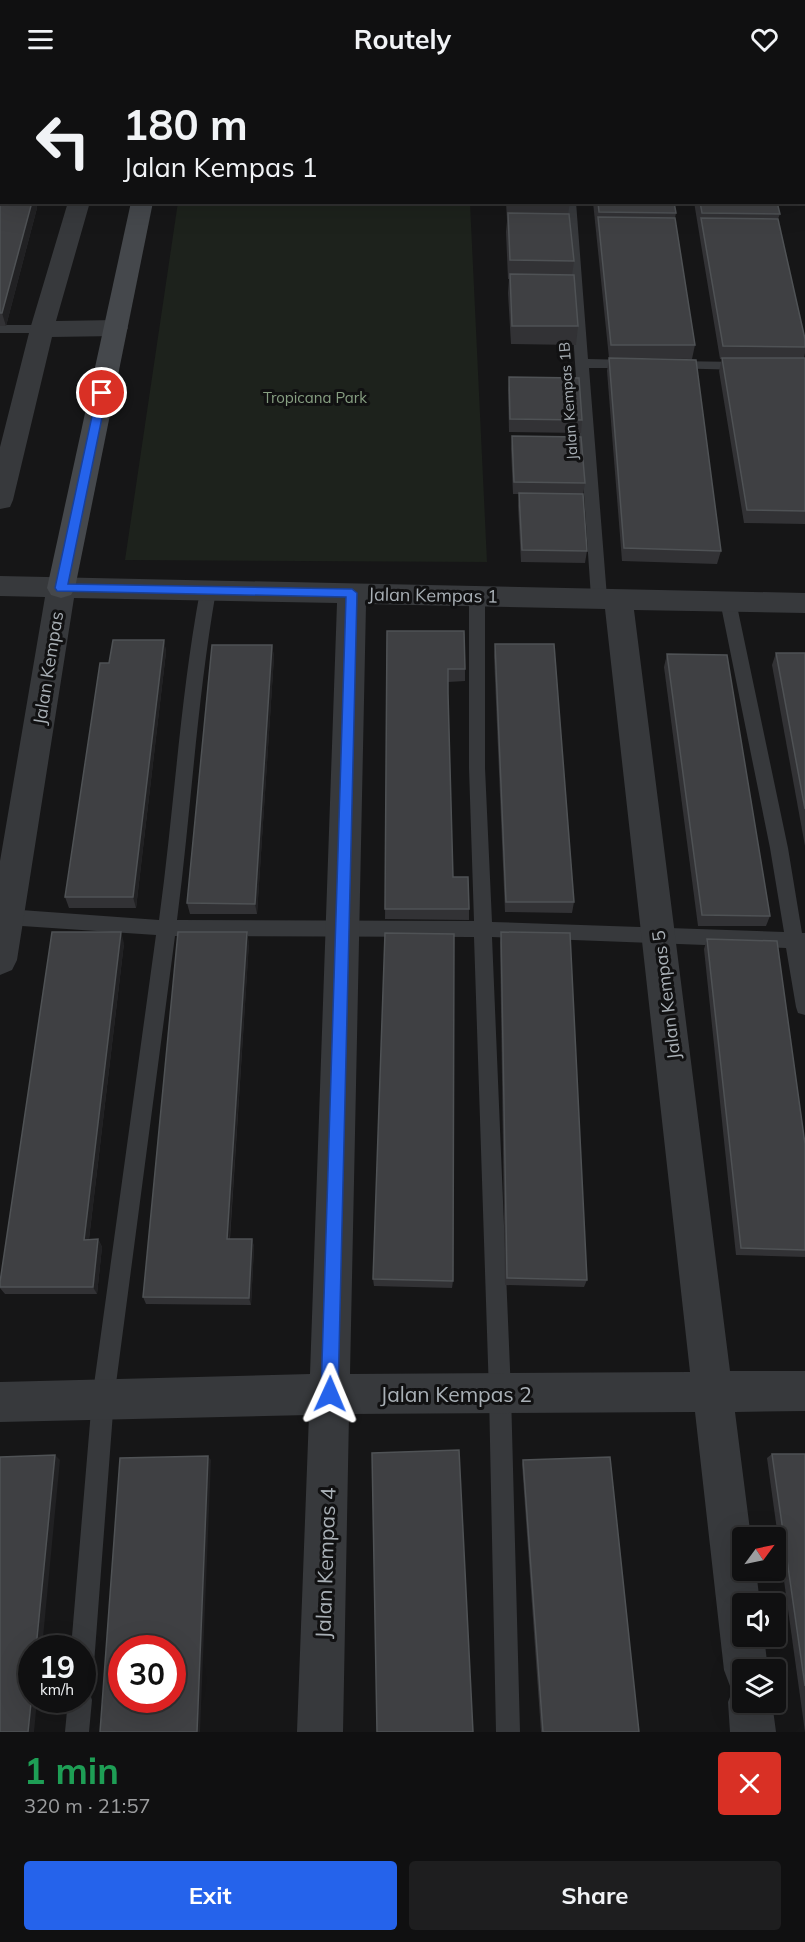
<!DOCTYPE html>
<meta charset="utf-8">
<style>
:root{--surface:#101011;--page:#1e1e1f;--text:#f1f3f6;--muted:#9c9d9f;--line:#303031;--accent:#2563eb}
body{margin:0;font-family:Mulish,sans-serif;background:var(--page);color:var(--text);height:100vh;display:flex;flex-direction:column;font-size:22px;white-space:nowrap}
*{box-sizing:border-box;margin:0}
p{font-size:20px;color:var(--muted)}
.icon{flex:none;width:33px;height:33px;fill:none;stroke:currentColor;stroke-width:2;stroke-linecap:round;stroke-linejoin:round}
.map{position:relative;height:1654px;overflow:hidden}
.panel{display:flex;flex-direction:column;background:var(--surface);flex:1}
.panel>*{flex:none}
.hud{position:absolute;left:0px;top:0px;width:806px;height:126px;box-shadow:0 6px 24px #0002,0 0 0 2px var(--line);background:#101011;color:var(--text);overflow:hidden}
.needle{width:39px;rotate:57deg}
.controls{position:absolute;left:732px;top:1449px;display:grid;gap:12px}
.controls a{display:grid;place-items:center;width:54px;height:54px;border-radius:6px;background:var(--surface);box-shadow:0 6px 24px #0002,0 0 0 2px var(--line);font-size:30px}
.speed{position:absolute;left:18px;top:1557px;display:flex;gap:12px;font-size:30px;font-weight:700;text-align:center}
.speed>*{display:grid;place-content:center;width:78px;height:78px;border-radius:50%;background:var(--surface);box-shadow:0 6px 24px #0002,0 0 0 2px var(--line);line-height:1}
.speed small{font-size:15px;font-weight:400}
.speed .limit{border:9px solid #d22;background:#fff;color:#111}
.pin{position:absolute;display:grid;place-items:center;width:51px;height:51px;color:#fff;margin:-26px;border:3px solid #fff;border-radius:50%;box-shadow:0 2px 6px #0007}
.me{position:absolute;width:66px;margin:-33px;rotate:1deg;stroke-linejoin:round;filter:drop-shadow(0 0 4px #0008)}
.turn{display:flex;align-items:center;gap:21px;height:126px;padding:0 24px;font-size:27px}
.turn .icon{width:78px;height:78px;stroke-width:2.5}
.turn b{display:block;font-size:42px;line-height:51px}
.round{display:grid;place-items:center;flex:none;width:63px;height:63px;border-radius:6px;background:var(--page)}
.head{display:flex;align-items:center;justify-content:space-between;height:102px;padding:0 24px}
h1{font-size:36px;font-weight:700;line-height:45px;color:#1e9e55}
.action{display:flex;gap:12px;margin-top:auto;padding:12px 24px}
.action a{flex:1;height:69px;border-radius:6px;background:var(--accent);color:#fff;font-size:24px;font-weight:700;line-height:69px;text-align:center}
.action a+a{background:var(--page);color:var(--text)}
header{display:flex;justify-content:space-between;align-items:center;height:78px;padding:0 24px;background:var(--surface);font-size:27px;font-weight:700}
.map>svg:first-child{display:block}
.green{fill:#1d221c}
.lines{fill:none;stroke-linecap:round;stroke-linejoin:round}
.lane{fill:#37393c;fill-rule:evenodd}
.street{fill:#37393c;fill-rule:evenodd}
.secondary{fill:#45484c;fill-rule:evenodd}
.wall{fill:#323235}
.shaded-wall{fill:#212123}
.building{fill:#3f4043;stroke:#4f5255;stroke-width:1.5;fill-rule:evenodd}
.route{fill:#2563eb;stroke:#184099;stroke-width:1.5}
.labels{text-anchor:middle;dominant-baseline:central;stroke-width:6;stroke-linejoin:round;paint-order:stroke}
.far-park-label{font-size:15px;fill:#879f82;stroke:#111112}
.far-street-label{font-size:15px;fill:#a9b0b6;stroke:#111112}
.street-label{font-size:18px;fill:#a9b0b6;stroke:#111112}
.near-street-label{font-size:21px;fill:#a9b0b6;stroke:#111112}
</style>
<header><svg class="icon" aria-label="menu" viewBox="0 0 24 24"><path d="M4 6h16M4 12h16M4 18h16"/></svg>Routely<svg class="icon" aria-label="heart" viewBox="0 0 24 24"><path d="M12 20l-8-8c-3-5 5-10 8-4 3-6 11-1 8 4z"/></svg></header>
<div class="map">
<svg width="805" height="1654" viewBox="0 0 805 1654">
<rect width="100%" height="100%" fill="#161617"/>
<!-- green -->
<path class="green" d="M178,124L470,125L487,484L125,482Z"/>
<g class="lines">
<!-- lane -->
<g class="lane">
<rect x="804" y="106" width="1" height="8"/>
<path d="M564,124H576L588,281L632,282L639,286L632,290H589L607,519L604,523H594L591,519Z"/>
<path d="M0,247H42L49,251L42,255H0Z"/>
<path d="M672,283L743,284L750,288L743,292L667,290L665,287Z"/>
<path d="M208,507L213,509L216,513C197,622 191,733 177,842L474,843L469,690V518L472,514H482L485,518V690L492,844L784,854L770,770L720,523L723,519H733L736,523L788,770L802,855H805V937L798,935L796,929L786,870L492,859L511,1315L520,1654H496L489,1315L474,859L175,858L114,1321L94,1586L91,1595L82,1598V1570H71L92,1321L156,857L7,847L1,844L0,835L7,831L159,842C174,732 180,621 200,513L203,509Z"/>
<path d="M82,1611L89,1613L92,1622L89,1654H65L68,1622H82Z"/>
</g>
<!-- street -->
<g class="street">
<rect x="145" y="0" width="20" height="2"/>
<path d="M719,0H739L740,2H719Z"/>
<path d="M0,104L2,105V119L0,118Z"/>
<path d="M68,124H90L56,243L116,242L125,245L128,250L125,255L116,258L52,259L13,422L10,429L0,431V369L30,251Z"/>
<path d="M0,498L805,515V535L634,532L730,1293H805V1333L735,1334L751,1460H742V1492H756L760,1526H742V1558H764L768,1592H742V1624H772L776,1654H730L728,1624L734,1609L730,1608L724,1592L695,1334L349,1336L343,1654H297L309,1337L0,1344V1304L310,1296L337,525L74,520L17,882L12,892L0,897V783L45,519L0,518ZM366,526L605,531L690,1294L350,1296Z"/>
</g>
<!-- secondary -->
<g class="secondary">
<rect x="0" y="24" width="2" height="12"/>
<rect x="804" y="46" width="1" height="12"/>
<rect x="0" y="52" width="2" height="12"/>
<path d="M131,124H153L75,510L71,517L61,520L51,517L47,510Z"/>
</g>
</g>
<!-- wall -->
<g class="wall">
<path d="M0,116L2,124H36L37,130L6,248H0Z"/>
<path d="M506,124H570L568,136L574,183L572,197L578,248L576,267L511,266L508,215L509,201H508L506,154L507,143Z"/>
<path d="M593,124H674L676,135L675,140L695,267L692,281L609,280Z"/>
<path d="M694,124H777L780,136L778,141L805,261V275L804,280H805V446L744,445L719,293L722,281H720Z"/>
<path d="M609,280L721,473L717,486L622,483L607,293Z"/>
<path d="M509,299L582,342L581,355L509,354L508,312Z"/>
<path d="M512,358L585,405L583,417L587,473L585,485L521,484L518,428L519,416H513L511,371Z"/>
<path d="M387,553L465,591V603L448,604L453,799L469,831V842L385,841Z"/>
<path d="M164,562L166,574L136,830H69L65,819L109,585Z"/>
<path d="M495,566L574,824L572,835L505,834L494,578Z"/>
<path d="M272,567L274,579L257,836H190L187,825Z"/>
<path d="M776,575H805V768L772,587Z"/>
<path d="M667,576L770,838L766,848H698L664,589Z"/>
<path d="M501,854L587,1202L584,1209L505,1207L500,864Z"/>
<path d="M707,861L805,1066V1179L736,1177L704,871Z"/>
<path d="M249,864L230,1161H252L254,1169L251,1227L146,1226L143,1219Z"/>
<path d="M124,865L89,1161H98L102,1169L97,1216H5L0,1210V1204Z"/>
<path d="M373,1201L453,1203L452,1210L374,1208Z"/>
<path d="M772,1376H805V1654L767,1380Z"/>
<path d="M523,1382L639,1654H541L522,1386Z"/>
</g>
<!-- shaded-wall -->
<g class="shaded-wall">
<path d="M32,124H36L37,130L6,248L2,235Z"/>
<path d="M164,562L166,574L136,830L133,819Z"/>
<path d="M272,567L274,579L257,836L255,826Z"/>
<path d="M121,854L124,865L88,1169L84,1162Z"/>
<path d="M247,854L249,864L229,1169L227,1161Z"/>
<path d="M98,1161L102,1169L97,1216L93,1209Z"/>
<path d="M252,1161L254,1169L251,1227L249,1220Z"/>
<path d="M55,1377L60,1382L42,1570H36Z"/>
<path d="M208,1378L211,1382L200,1654H197Z"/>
<path d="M32,1615V1622H37L34,1654H28Z"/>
</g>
<!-- building -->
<g class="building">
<path d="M0,116H2V124H32L2,235H0Z"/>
<path d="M598,124H674L676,135L599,134Z"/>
<path d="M700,124H777L780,136L702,135Z"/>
<path d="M508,135L569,136L574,183L510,182Z"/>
<path d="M598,139L675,140L695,267H611Z"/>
<path d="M701,140L778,141L805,261V269L723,268Z"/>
<path d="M510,196L574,197L578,248H512Z"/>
<path d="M609,280L696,282L721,473L624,470Z"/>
<path d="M722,280H805V433L747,432Z"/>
<path d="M509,299L579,300L582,342L510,341Z"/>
<path d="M512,358L581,359L585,405L514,404Z"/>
<path d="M519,415L583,416L587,473L522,472Z"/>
<path d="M387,553H464L465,591H448V615L453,799H468L469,831H385Z"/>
<path d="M113,562H164L133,819H65L100,585H109Z"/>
<path d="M495,566H554L574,824H506Z"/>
<path d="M212,567H272L255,826L187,825Z"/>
<path d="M776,575H805V731Z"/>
<path d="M667,576L727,577L770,838L702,837Z"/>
<path d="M52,854H121L84,1162L98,1161L93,1209H0V1204Z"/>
<path d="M178,854H247L227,1161H252L249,1220L143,1219Z"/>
<path d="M501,854L570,855L587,1202L507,1200Z"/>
<path d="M385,855L454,856L453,1203L373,1201Z"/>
<path d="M707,861L777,863L805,1066V1172L741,1170Z"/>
<path d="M459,1372L473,1654H377L372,1375Z"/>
<path d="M772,1376H805V1608Z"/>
<path d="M55,1377L36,1570H32V1615L28,1654H0V1379Z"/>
<path d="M208,1378L197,1654H100L120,1380ZM122,1570H172V1622H122Z"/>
<path d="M610,1379L639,1654H543L523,1382Z"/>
</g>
<!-- route -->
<path class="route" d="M102,312L107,315L68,506L352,511L357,515L338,1316L336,1322L330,1325L324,1322L321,1316L346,519L57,513L55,510L97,315Z"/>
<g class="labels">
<!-- far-park labels -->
<g class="far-park-label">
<text x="315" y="319">Tropicana Park</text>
</g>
<!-- far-street labels -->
<g class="far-street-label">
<text transform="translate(568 323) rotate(-94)">Jalan Kempas 1B</text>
</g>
<!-- street labels -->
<g class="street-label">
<text transform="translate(433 517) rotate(1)">Jalan Kempas 1</text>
<text transform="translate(48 590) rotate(-81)">Jalan Kempas</text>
<text transform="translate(666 917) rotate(-97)">Jalan Kempas 5</text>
</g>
<!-- near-street labels -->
<g class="near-street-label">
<text x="456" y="1316">Jalan Kempas 2</text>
<text transform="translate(325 1485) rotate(-88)">Jalan Kempas 4</text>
</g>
</g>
</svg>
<div class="controls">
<a><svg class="needle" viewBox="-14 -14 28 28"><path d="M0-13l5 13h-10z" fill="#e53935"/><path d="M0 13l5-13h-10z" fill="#9c9d9f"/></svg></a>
<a><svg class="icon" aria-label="sound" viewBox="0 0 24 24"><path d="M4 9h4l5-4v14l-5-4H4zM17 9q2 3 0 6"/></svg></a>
<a><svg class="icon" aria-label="layers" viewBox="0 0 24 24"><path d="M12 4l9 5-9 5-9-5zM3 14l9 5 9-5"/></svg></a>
</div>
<div class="speed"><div>19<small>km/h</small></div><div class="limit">30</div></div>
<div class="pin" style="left:102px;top:315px;background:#d93025"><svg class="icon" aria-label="arrive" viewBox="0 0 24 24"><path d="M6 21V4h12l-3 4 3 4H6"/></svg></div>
<svg class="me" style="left:330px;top:1316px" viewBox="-20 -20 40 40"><path d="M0-17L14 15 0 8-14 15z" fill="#2563eb" stroke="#fff" stroke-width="4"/></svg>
<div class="hud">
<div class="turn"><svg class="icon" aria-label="left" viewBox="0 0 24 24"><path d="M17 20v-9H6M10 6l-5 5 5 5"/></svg><div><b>180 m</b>Jalan Kempas 1</div></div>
</div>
</div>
<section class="panel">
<div class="head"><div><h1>1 min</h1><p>320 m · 21:57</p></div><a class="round" style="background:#d93025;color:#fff"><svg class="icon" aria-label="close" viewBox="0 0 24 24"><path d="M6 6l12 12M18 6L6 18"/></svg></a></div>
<div class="action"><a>Exit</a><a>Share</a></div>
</section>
